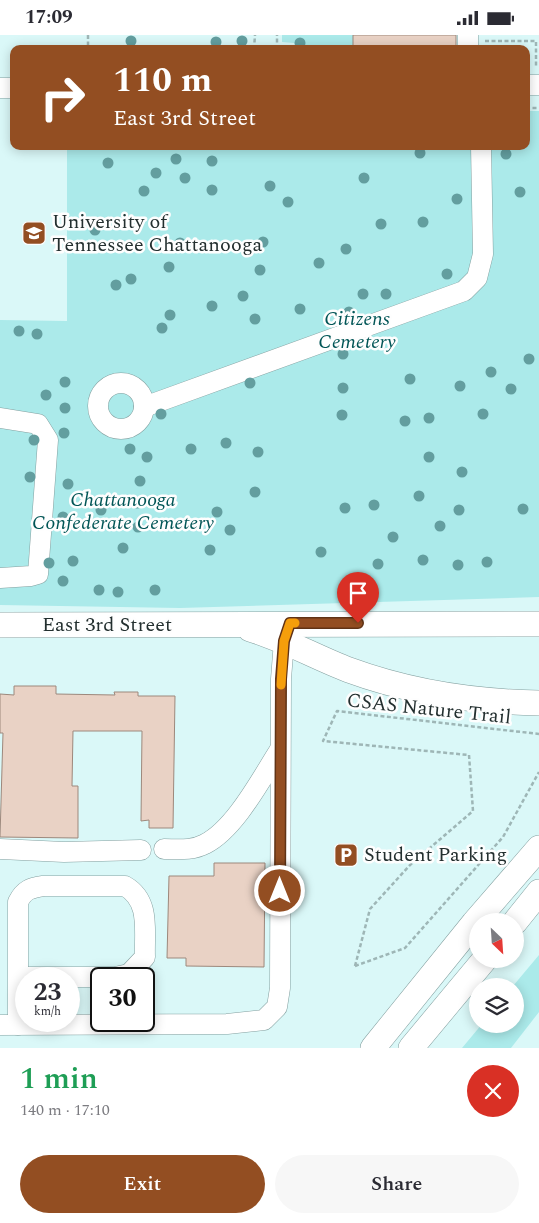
<!DOCTYPE html>
<meta charset="utf-8">
<style>
:root{--surface:#fff;--page:#f7f7f7;--text:#2b2b33;--muted:#7c7c81;--accent:#934e22}
body{margin:0;font-family:Spectral,serif;background:var(--page);color:var(--text);height:100vh;display:flex;flex-direction:column;font-size:19px;white-space:nowrap}
*{box-sizing:border-box;margin:0}
p{font-size:16px;color:var(--muted)}
.icon{flex:none;width:28px;height:28px;fill:none;stroke:currentColor;stroke-width:2;stroke-linecap:round;stroke-linejoin:round}
.map{position:relative;height:1013px;overflow:hidden}
.panel{display:flex;flex-direction:column;background:var(--surface);flex:1}
.panel>*{flex:none}
.guide{position:absolute;left:10px;top:10px;width:520px;height:105px;border-radius:10px;box-shadow:0 2px 12px #0003;background:#934e22;color:#fff;overflow:hidden}
.needle{width:32px;rotate:155deg}
.buttons{position:absolute;left:469px;top:878px;display:grid;gap:10px}
.buttons a{display:grid;place-items:center;width:55px;height:55px;border-radius:50%;background:var(--surface);box-shadow:0 2px 12px #0003;font-size:25px}
.speed{position:absolute;left:15px;top:932px;display:flex;gap:10px;font-size:25px;font-weight:700;text-align:center}
.speed>*{display:grid;place-content:center;width:65px;height:65px;border-radius:50%;background:var(--surface);box-shadow:0 2px 12px #0003;line-height:1}
.speed small{font-size:12px;font-weight:400}
.speed .limit{border:2px solid #111;border-radius:8px;background:#fff;color:#111}
.pin{position:absolute;display:grid;place-items:center;width:42px;height:42px;color:#fff;margin:-51px -21px;border-radius:50% 50% 50% 0;rotate:-45deg;box-shadow:0 0 5px #0007}
.pin .icon{rotate:45deg}
.me{position:absolute;width:55px;margin:-28px;rotate:0deg;stroke-linejoin:round;filter:drop-shadow(0 0 4px #0008)}
.turn{display:flex;align-items:center;gap:18px;height:105px;padding:0 20px;font-size:22px}
.turn .icon{width:65px;height:65px;stroke-width:2.5}
.turn b{display:block;font-size:35px;line-height:42px}
.round{display:grid;place-items:center;flex:none;width:52px;height:52px;border-radius:26px;background:var(--page)}
.overview{display:flex;align-items:center;justify-content:space-between;height:85px;padding:0 20px}
h1{font-size:30px;font-weight:600;line-height:38px;color:#1e9e55}
.cta{display:flex;gap:10px;margin-top:auto;padding:10px 20px}
.cta a{flex:1;height:58px;border-radius:30px;background:var(--accent);color:#fff;font-size:20px;font-weight:600;line-height:58px;text-align:center}
.cta a+a{background:var(--page);color:var(--text)}
.status{display:flex;justify-content:space-between;align-items:center;height:35px;padding:0 25px;background:var(--surface);direction:ltr}
.status svg{height:14px;fill:currentColor}
.map>svg:first-child{display:block}
.green{fill:#abeaea}
.building{fill:#e9d2c5;stroke:#9d887c}
.lines{fill:none;stroke-linecap:round;stroke-linejoin:round}
.minor-casing{stroke:#84a0a0;stroke-width:21}
.major-casing{stroke:#84a0a0;stroke-width:26}
.path{stroke:#9eb6b6;stroke-width:2.5;stroke-dasharray:4 2.5;stroke-linecap:butt}
.minor{stroke:#fff;stroke-width:20}
.major{stroke:#fff;stroke-width:25}
.tree{fill:#639e9f}
.route-casing{stroke:#603316;stroke-width:12}
.route{stroke:#934e22;stroke-width:9}
.slow{stroke:#f59e0b;stroke-width:9}
.labels{text-anchor:middle;dominant-baseline:central;stroke-width:5;stroke-linejoin:round;paint-order:stroke}
.poi-label{font-size:20px;fill:#232f2f;stroke:#fefefe;text-anchor:start}
.park-label{font-size:20px;font-style:italic;fill:#015556;stroke:#fefefe}
.street-label{font-size:20px;fill:#232f2f;stroke:#fefefe}
</style>
<div class="status"><b>17:09</b><svg viewBox="0 0 49 12"><path d="M0 12V9h3v3zM5 12V6h3v6zM10 12V3h3v9zM15 12V0h3v12zM26 1h20v11H26zM47 4h2v5h-2z"/></svg></div>
<div class="map">
<svg width="539" height="1013" viewBox="0 0 539 1013">
<rect width="100%" height="100%" fill="#daf8f8"/>
<!-- green -->
<g class="green">
<path d="M282,0H353V14H301L294,8L282,7Z"/>
<path d="M526,76H539V562L180,573L0,570V285L67,286V111H526Z"/>
<path d="M539,920V977L511,1013H462L482,989H515V951H513Z"/>
</g>
<!-- building -->
<g class="building">
<path d="M353,0H456V11L353,14Z"/>
<path d="M14,651H56V659L115,660L114,657H138V661H175L173,793H149V785L141,786L142,696H73L72,751H78V803L0,802L3,698H0V659L14,660Z"/>
<path d="M214,828H265L264,932L186,931V923H167L169,841H214Z"/>
</g>
<g class="lines">
<!-- minor casing -->
<g class="minor-casing">
<g id="minor">
<path d="M468,14V0"/>
<path d="M526,50H539"/>
<path d="M0,53H14"/>
<circle cx="121" cy="371" r="23"/>
<path d="M144,372L464,256L477,243L483,219L481,111"/>
<path d="M0,543L31,541L38,539L48,405L38,389L1,383"/>
<path d="M0,814L64,817L141,815"/>
<path d="M164,814C177,814 192,816 205,809C235,794 261,744 279,716"/>
<path d="M18,942H115L129,939L145,922C144,896 151,866 125,851H43C30,853 24,855 18,867V990"/>
<path d="M0,990L227,989L264,985L277,972L280,953L281,644L284,606L288,594"/>
</g>
</g>
<!-- major casing -->
<g class="major-casing">
<g id="major">
<path d="M0,590L539,589"/>
<path d="M250,594C284,604 315,622 349,635C409,657 474,667 539,668"/>
<path d="M515,887L539,857"/>
<path d="M373,1013L474,888L539,813"/>
<path d="M411,1013L485,924"/>
</g>
</g>
<!-- path -->
<g class="path">
<path d="M88,0V14"/>
<path d="M485,6H536V32"/>
<path d="M254,14L255,0"/>
<path d="M277,14V0"/>
<path d="M526,73H539"/>
<path d="M355,931L370,874L410,830L473,776L469,720L323,706L337,676L539,699"/>
<path d="M355,931L405,913L503,802L539,737"/>
</g>
<!-- minor -->
<use href="#minor" class="minor"/>
<!-- major -->
<use href="#major" class="major"/>
</g>
<!-- trees -->
<g class="tree">
<circle cx="131" cy="6" r="5.5"/>
<circle cx="242" cy="6" r="5.5"/>
<circle cx="216" cy="7" r="5.5"/>
<circle cx="300" cy="8" r="5.5"/>
<circle cx="420" cy="118" r="5.5"/>
<circle cx="506" cy="119" r="5.5"/>
<circle cx="176" cy="124" r="5.5"/>
<circle cx="212" cy="126" r="5.5"/>
<circle cx="108" cy="128" r="5.5"/>
<circle cx="156" cy="138" r="5.5"/>
<circle cx="185" cy="143" r="5.5"/>
<circle cx="364" cy="143" r="5.5"/>
<circle cx="270" cy="151" r="5.5"/>
<circle cx="212" cy="155" r="5.5"/>
<circle cx="144" cy="156" r="5.5"/>
<circle cx="520" cy="157" r="5.5"/>
<circle cx="457" cy="164" r="5.5"/>
<circle cx="288" cy="167" r="5.5"/>
<circle cx="423" cy="187" r="5.5"/>
<circle cx="381" cy="189" r="5.5"/>
<circle cx="95" cy="195" r="5.5"/>
<circle cx="263" cy="207" r="5.5"/>
<circle cx="180" cy="208" r="5.5"/>
<circle cx="346" cy="214" r="5.5"/>
<circle cx="319" cy="228" r="5.5"/>
<circle cx="169" cy="232" r="5.5"/>
<circle cx="260" cy="235" r="5.5"/>
<circle cx="447" cy="239" r="5.5"/>
<circle cx="131" cy="244" r="5.5"/>
<circle cx="116" cy="250" r="5.5"/>
<circle cx="363" cy="259" r="5.5"/>
<circle cx="386" cy="259" r="5.5"/>
<circle cx="243" cy="261" r="5.5"/>
<circle cx="212" cy="271" r="5.5"/>
<circle cx="300" cy="274" r="5.5"/>
<circle cx="349" cy="277" r="5.5"/>
<circle cx="170" cy="280" r="5.5"/>
<circle cx="255" cy="284" r="5.5"/>
<circle cx="162" cy="293" r="5.5"/>
<circle cx="19" cy="296" r="5.5"/>
<circle cx="37" cy="299" r="5.5"/>
<circle cx="343" cy="319" r="5.5"/>
<circle cx="529" cy="324" r="5.5"/>
<circle cx="491" cy="337" r="5.5"/>
<circle cx="410" cy="344" r="5.5"/>
<circle cx="65" cy="347" r="5.5"/>
<circle cx="250" cy="348" r="5.5"/>
<circle cx="460" cy="351" r="5.5"/>
<circle cx="343" cy="353" r="5.5"/>
<circle cx="511" cy="354" r="5.5"/>
<circle cx="46" cy="360" r="5.5"/>
<circle cx="65" cy="373" r="5.5"/>
<circle cx="161" cy="379" r="5.5"/>
<circle cx="483" cy="379" r="5.5"/>
<circle cx="342" cy="380" r="5.5"/>
<circle cx="429" cy="383" r="5.5"/>
<circle cx="405" cy="386" r="5.5"/>
<circle cx="64" cy="398" r="5.5"/>
<circle cx="34" cy="405" r="5.5"/>
<circle cx="226" cy="408" r="5.5"/>
<circle cx="130" cy="414" r="5.5"/>
<circle cx="191" cy="414" r="5.5"/>
<circle cx="258" cy="417" r="5.5"/>
<circle cx="147" cy="422" r="5.5"/>
<circle cx="429" cy="422" r="5.5"/>
<circle cx="462" cy="437" r="5.5"/>
<circle cx="30" cy="442" r="5.5"/>
<circle cx="140" cy="446" r="5.5"/>
<circle cx="68" cy="449" r="5.5"/>
<circle cx="255" cy="457" r="5.5"/>
<circle cx="419" cy="461" r="5.5"/>
<circle cx="137" cy="468" r="5.5"/>
<circle cx="374" cy="470" r="5.5"/>
<circle cx="345" cy="473" r="5.5"/>
<circle cx="523" cy="474" r="5.5"/>
<circle cx="101" cy="475" r="5.5"/>
<circle cx="459" cy="475" r="5.5"/>
<circle cx="217" cy="477" r="5.5"/>
<circle cx="63" cy="482" r="5.5"/>
<circle cx="440" cy="491" r="5.5"/>
<circle cx="138" cy="492" r="5.5"/>
<circle cx="230" cy="495" r="5.5"/>
<circle cx="393" cy="502" r="5.5"/>
<circle cx="123" cy="513" r="5.5"/>
<circle cx="210" cy="515" r="5.5"/>
<circle cx="321" cy="517" r="5.5"/>
<circle cx="423" cy="525" r="5.5"/>
<circle cx="73" cy="526" r="5.5"/>
<circle cx="487" cy="527" r="5.5"/>
<circle cx="49" cy="528" r="5.5"/>
<circle cx="378" cy="529" r="5.5"/>
<circle cx="458" cy="530" r="5.5"/>
<circle cx="63" cy="546" r="5.5"/>
<circle cx="99" cy="555" r="5.5"/>
<circle cx="155" cy="555" r="5.5"/>
<circle cx="118" cy="557" r="5.5"/>
</g>
<g class="lines">
<!-- route casing -->
<g class="route-casing">
<path id="route" d="M280,856L281,644L284,606L290,588H358"/>
</g>
<!-- route -->
<use href="#route" class="route"/>
<!-- slow -->
<path class="slow" d="M281,650L284,606L290,588H295"/>
</g>
<!-- icons -->
<defs>
<g id="university-square" transform="scale(1.25)"><rect x="-9" y="-9" width="18" height="18" rx="4" fill="#934e22" stroke="#fefefe"/><path d="M0-5L7-2L0 1L-7-2ZM-4 1L0 2.5L4 1V4Q0 6-4 4Z" fill="#fff"/></g>
<g id="parking-square" transform="scale(1.25)"><rect x="-9" y="-9" width="18" height="18" rx="4" fill="#934e22" stroke="#fefefe"/><path d="M-3.5-5.5H1a3.5 3.5 0 0 1 0 7H-1V5.5H-3.5ZM-1-3.4V-.6H.8a1.4 1.4 0 0 0 0-2.8Z" fill="#fff"/></g>
</defs>
<g fill-rule="evenodd">
<use href="#university-square" x="34" y="198"/>
<use href="#parking-square" x="346" y="820"/>
</g>
<g class="labels">
<!-- poi labels -->
<g class="poi-label">
<text x="52" y="187">University of<tspan x="52" dy="23">Tennessee Chattanooga</tspan></text>
<text x="364" y="820">Student Parking</text>
</g>
<!-- park labels -->
<g class="park-label">
<text x="357" y="284">Citizens<tspan x="357" dy="23">Cemetery</tspan></text>
<text x="123" y="465">Chattanooga<tspan x="123" dy="23">Confederate Cemetery</tspan></text>
</g>
<!-- street labels -->
<g class="street-label">
<text x="107" y="590">East 3rd Street</text>
<text transform="translate(429 674) rotate(6)">CSAS Nature Trail</text>
</g>
</g>
</svg>
<div class="buttons">
<a><svg class="needle" viewBox="-14 -14 28 28"><path d="M0-13l5 13h-10z" fill="#e53935"/><path d="M0 13l5-13h-10z" fill="#7c7c81"/></svg></a>
<a><svg class="icon" aria-label="layers" viewBox="0 0 24 24"><path d="M12 4l9 5-9 5-9-5zM3 14l9 5 9-5"/></svg></a>
</div>
<div class="speed"><div>23<small>km/h</small></div><div class="limit">30</div></div>
<div class="pin" style="left:358px;top:588px;background:#d93025"><svg class="icon" aria-label="arrive" viewBox="0 0 24 24"><path d="M6 21V4h12l-3 4 3 4H6"/></svg></div>
<svg class="me" style="left:280px;top:856px" viewBox="-20 -20 40 40"><circle r="17" fill="#934e22" stroke="#fff" stroke-width="3"/><path d="M0-11L8 9 0 5-8 9z" fill="#fff"/></svg>
<div class="guide">
<div class="turn"><svg class="icon" aria-label="right" viewBox="0 0 24 24"><path d="M7 20v-9h11M14 6l5 5-5 5"/></svg><div><b>110 m</b>East 3rd Street</div></div>
</div>
</div>
<section class="panel">
<div class="overview"><div><h1>1 min</h1><p>140 m · 17:10</p></div><a class="round" style="background:#d93025;color:#fff"><svg class="icon" aria-label="close" viewBox="0 0 24 24"><path d="M6 6l12 12M18 6L6 18"/></svg></a></div>
<div class="cta"><a>Exit</a><a>Share</a></div>
</section>
